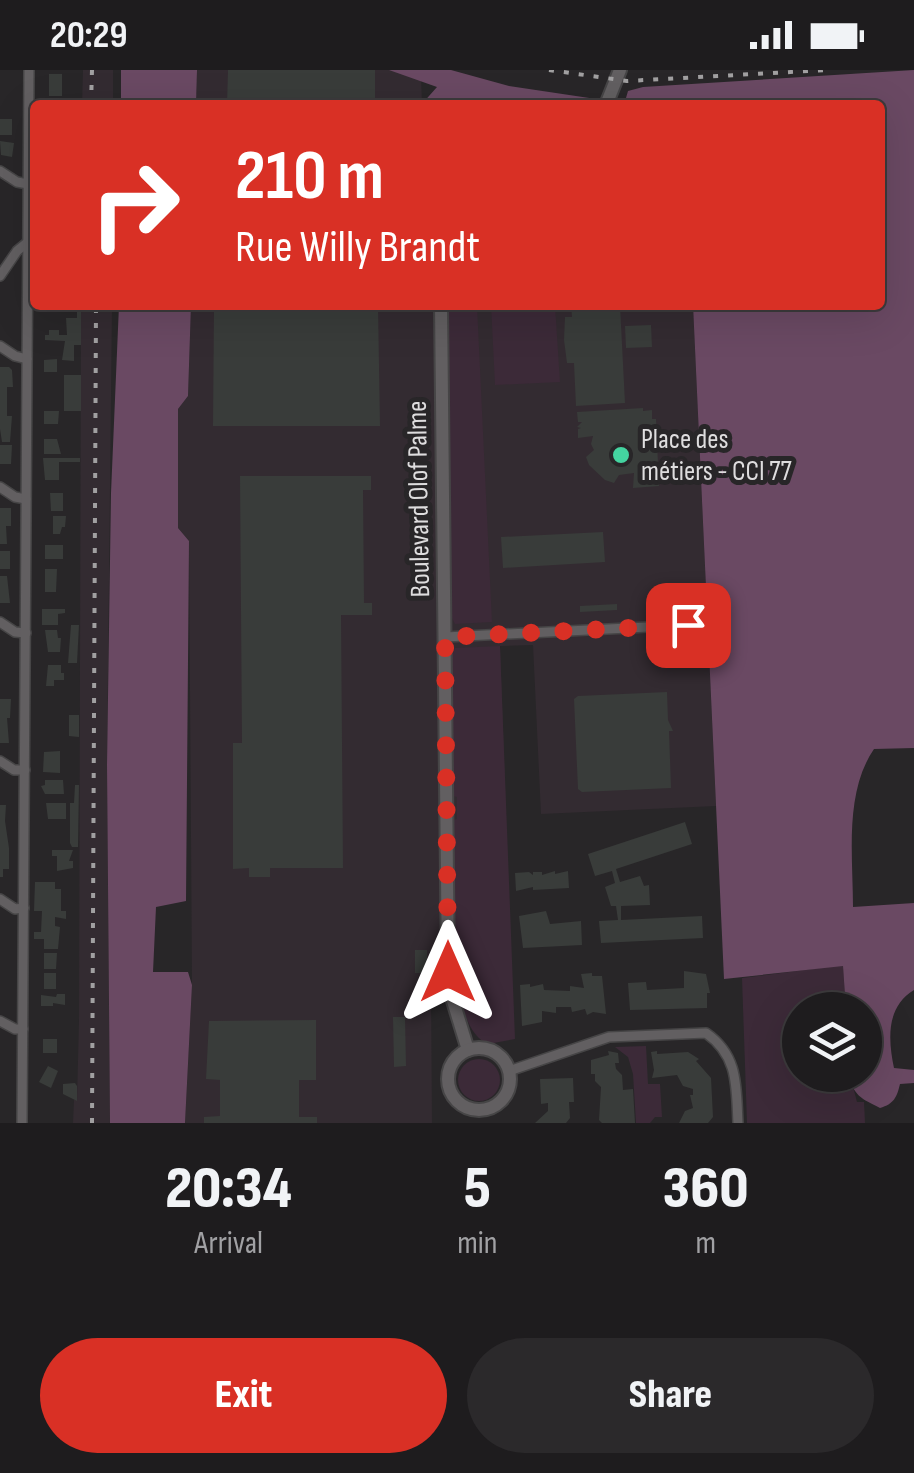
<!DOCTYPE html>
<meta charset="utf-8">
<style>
:root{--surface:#1e1c1e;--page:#2b292b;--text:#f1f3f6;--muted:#a1a1a4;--line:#3c3a3c;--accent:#d93025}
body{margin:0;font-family:"Sofia Sans Condensed",sans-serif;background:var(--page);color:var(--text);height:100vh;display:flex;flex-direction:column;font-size:38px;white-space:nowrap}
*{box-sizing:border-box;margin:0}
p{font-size:32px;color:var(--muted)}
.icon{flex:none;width:55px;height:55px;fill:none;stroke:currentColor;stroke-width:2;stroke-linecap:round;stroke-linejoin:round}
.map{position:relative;height:1053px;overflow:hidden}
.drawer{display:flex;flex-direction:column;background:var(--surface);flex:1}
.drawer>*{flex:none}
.banner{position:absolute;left:30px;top:30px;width:855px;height:210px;border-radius:10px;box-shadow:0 10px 40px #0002,0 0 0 2px var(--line);background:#d93025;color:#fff;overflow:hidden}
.fabs{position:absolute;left:782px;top:922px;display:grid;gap:20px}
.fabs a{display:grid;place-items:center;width:100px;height:100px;border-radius:50%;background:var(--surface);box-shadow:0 10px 40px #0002,0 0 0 2px var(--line);font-size:50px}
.pin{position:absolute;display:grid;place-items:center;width:85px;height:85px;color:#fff;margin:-42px;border-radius:20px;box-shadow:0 5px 15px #0006}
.me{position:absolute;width:110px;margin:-55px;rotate:0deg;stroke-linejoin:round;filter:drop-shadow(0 0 8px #0008)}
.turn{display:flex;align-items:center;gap:35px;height:210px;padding:0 40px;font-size:45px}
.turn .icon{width:130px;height:130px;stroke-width:2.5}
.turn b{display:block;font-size:70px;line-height:85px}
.eta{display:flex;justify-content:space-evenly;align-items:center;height:170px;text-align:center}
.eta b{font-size:60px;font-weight:800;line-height:70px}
.primary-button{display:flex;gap:20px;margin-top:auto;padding:20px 40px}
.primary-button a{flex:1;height:115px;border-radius:60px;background:var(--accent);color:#fff;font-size:40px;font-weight:800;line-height:115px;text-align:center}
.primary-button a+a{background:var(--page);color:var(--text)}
.status{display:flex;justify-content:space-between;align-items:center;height:70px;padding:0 50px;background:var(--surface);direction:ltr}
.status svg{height:28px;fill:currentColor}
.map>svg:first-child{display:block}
.built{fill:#332b31}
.green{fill:#3c2a38}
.forest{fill:#6a4963}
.building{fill:#393c3a}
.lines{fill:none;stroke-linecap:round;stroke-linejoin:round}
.street-casing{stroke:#464546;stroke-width:12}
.secondary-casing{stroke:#464546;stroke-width:16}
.street{stroke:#625f61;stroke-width:9}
.secondary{stroke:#625f61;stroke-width:12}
.rail{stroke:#a1a0a1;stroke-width:4;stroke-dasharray:5 10;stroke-linecap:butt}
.route{stroke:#d93025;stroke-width:18;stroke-dasharray:0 32.4}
.poi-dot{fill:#44d4a0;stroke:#282628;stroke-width:4}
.labels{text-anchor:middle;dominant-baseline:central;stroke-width:10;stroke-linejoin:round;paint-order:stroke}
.poi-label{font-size:28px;fill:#deddde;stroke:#282628;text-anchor:start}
.street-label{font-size:28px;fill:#deddde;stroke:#282628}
</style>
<div class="status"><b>20:29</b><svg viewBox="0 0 49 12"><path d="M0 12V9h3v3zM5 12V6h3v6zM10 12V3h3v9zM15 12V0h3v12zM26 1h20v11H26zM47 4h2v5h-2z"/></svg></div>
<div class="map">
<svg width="914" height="1053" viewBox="0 0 914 1053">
<rect width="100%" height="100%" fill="#282628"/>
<!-- built -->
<g class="built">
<path d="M83,0H113V35H82Z"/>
<path d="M197,0H413L421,5L422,35H196Z"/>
<path d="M81,235H112L107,695L110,1053H73L74,1030H77L79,950Z"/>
<path d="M191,235H693L716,736L541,744L533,575L500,576L512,910L431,916L432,1053H185L192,915L189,471L178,458V339L188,326Z"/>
</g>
<!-- green -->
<g class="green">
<path d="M448,235H477L492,552L455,554L451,546Z"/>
<path d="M491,235H555L560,312L495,315Z"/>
<path d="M500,576L515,969L488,974C441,955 453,797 453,750L457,749V727L453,726L451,587L455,578Z"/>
<path d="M843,895L846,940H800V1005H850L857,1032H864L865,1053H747L742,908Z"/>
<path d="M646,976L648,1014H660L662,1047H655L650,1053H636L633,1004L628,987L615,977Z"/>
<circle cx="479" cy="1010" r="21"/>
</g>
<!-- forest -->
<g class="forest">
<path d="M121,0H197L196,35H121Z"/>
<path d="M389,0H451L509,16L596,29L585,35H421L437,17Z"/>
<path d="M914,0V678L874,679C844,723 853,786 853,837L914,833V920C886,937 888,969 894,998L914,1000V1013L900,1014C897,1027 894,1034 880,1038C862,1029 852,1025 850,1005H865V940H846L843,896L724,909L693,235H880V35H624L628,21L643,17Z"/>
<path d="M119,235H191L188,326L178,339V458L189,471L186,831L156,837L153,902H188L192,915L185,1053H110L107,695L111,423Z"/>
</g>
<!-- building -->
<g class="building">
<path d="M228,0H375V35H227Z"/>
<rect x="49" y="4" width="13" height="22"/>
<rect x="0" y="49" width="12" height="16"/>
<path d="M0,71L14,73L12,87L1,85Z"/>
<path d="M77,235H81V275H74V291L62,290L65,271L45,270V265H49V260H59V265H67L66,248H77Z"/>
<path d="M214,235H378L380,356H213Z"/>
<path d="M571,235H620L625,333L576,336L574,293H567L564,270L565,247H572Z"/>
<path d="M651,255L652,277L626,278L625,256Z"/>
<path d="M57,289V302H44V290Z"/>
<path d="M0,297H9L12,300L13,317H7V346H12L10,372H2L0,359Z"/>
<rect x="64" y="305" width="17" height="36"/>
<path d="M643,338V341L652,340V349H656L659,416L633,418L634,403L619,405L614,413L605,410L589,395L586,387L594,380L591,374L593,366L578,368V359L581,358L577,357L582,352H578L577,342Z"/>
<path d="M44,341H59L58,354H44Z"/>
<path d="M44,369H57L61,384H44Z"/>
<path d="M0,375H12L11,394H0Z"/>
<path d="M43,388H80V392H59V410H45Z"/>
<path d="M240,406H371V420H363L364,533H372V545H341L343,798H270V807H249V798L233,799V673H242Z"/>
<path d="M50,423H63V441H51Z"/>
<path d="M0,438H11V456H6L7,474H0Z"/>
<path d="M53,446H66L65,457H62L60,464H53Z"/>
<path d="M603,462L605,492L503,498L501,467Z"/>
<rect x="45" y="475" width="18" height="14"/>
<rect x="0" y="481" width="10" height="18"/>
<path d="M45,499H57L56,522H45Z"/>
<path d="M0,506H7L10,533H0Z"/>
<path d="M617,534V540L580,542V536Z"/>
<path d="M42,539H65V543L58,544V555H42Z"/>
<path d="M71,555H79L77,593H68Z"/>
<path d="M45,560H57L58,568H61L60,582H48Z"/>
<path d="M48,595H61V603H64V610H54V616H46Z"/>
<path d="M667,622L668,650L673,661H669L671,718L582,722L578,719L574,629L578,626Z"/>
<path d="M0,629H11L10,648H7L9,673H0Z"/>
<path d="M69,645H79V667L69,666Z"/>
<path d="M60,681V703L43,702L44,682Z"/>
<path d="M45,710H63L64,724H45L41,716L45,715Z"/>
<path d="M75,715H79L78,777H72L70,773V733H74Z"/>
<path d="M46,733H66V749H48Z"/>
<path d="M0,735H6L5,751L9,778V799H3V807H0Z"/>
<path d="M685,752L692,774L616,799L620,812L640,806L644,816L649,815L650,835L621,836V850L702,846L703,868L601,873L599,851L618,850L616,836H611L605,817L615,813L612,801L595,806L588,784Z"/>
<path d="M52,780H73L69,791H73V798L57,801V786H52Z"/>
<path d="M555,801V804L568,801L569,818L533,820V817L516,821L515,803L529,802L533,805V802H542V805Z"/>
<path d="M35,812H55V819H61V841H66V849L55,847V856L60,857L58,879H44V869H34V862H41L42,841H34Z"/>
<path d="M546,841L550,854L581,851L582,875L523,878L519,846Z"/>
<rect x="415" y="880" width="12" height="23"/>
<path d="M44,883H57L56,899H44Z"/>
<path d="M684,901L706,904L710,923H707V938L630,940L628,913L646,912L647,920L684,918Z"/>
<rect x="44" y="903" width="12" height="16"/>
<path d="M592,903V906H602L606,944L593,942L587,945L585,939L572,942L571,937H556V943L542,941V952L522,956L520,915L530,914V917L543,914L544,920L570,921V916L584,918L581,904Z"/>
<path d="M57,924H65V935L53,933V936H41V925L56,927Z"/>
<path d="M393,947H405L406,996L394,997Z"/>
<path d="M316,950V1010H299V1047H317V1053H204V1047L220,1046V1010L206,1009L209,951Z"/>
<rect x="43" y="969" width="14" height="14"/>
<path d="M608,981L618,983L619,993H615L616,999L622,1005L623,1020L633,1019L635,1053H602L599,1050L601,1017L595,1011V1004H591V990L609,985Z"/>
<path d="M657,981V984L688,982L699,989L696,991L711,1008L713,1047L708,1053H679L685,1041L693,1038L690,1025H693V1019L683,1016L677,1005L652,1008L654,1000L651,982Z"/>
<path d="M48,996L58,1001L51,1018L39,1012Z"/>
<path d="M573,1008L574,1032H569L570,1048L566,1053H535L548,1041V1033L541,1034L540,1009Z"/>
<path d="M75,1013L77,1016V1031L63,1024V1014Z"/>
</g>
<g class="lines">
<!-- street casing -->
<g class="street-casing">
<g id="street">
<path d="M0,101L17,112L28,114"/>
<path d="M0,206L17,181L28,172"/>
<path d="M0,276L15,286L27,289"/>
<path d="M0,417L15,427L26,429"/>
<path d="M0,552L15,562L26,563"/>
<path d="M445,567L688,555"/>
<path d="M0,691L14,700H25"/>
<path d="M0,829L15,839L24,838"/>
<path d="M0,951L15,959H23"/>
<path d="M509,1001L609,967L706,963C739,986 736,1017 738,1053"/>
<path d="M22,1053L29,0"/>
</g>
</g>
<!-- secondary casing -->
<g class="secondary-casing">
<g id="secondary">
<path d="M606,35L620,0"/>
<path d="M441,235L448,901L450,921L468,980"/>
<circle cx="479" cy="1009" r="31"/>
</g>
</g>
<!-- street -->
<use href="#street" class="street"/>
<!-- secondary -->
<use href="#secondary" class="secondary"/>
<!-- rail -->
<g class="rail">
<path d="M549,0L627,11L827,0"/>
<path d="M91,35L92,0"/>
<path d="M92,1053L96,235"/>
</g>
</g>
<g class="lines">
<!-- route -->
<path class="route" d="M448,902L445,567L688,555"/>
</g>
<!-- markers -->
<circle class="poi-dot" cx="621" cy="385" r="10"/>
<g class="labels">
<!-- poi labels -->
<g class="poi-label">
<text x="641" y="369">Place des<tspan x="641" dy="32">métiers - CCI 77</tspan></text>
</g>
<!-- street labels -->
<g class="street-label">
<text transform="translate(419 429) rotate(-91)">Boulevard Olof Palme</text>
</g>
</g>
</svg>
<div class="fabs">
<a><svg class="icon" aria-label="layers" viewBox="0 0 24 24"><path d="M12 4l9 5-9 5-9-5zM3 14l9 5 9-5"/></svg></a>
</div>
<div class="pin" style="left:688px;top:555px;background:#d93025"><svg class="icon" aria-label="arrive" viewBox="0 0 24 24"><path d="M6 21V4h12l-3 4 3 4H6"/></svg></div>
<svg class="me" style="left:448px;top:902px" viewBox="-20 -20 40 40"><path d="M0-17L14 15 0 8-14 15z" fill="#d93025" stroke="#fff" stroke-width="4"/></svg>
<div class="banner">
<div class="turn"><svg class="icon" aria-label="right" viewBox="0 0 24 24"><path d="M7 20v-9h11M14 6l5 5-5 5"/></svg><div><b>210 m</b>Rue Willy Brandt</div></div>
</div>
</div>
<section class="drawer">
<div class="eta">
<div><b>20:34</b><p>Arrival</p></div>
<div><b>5</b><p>min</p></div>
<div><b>360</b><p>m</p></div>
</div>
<div class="primary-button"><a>Exit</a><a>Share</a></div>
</section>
